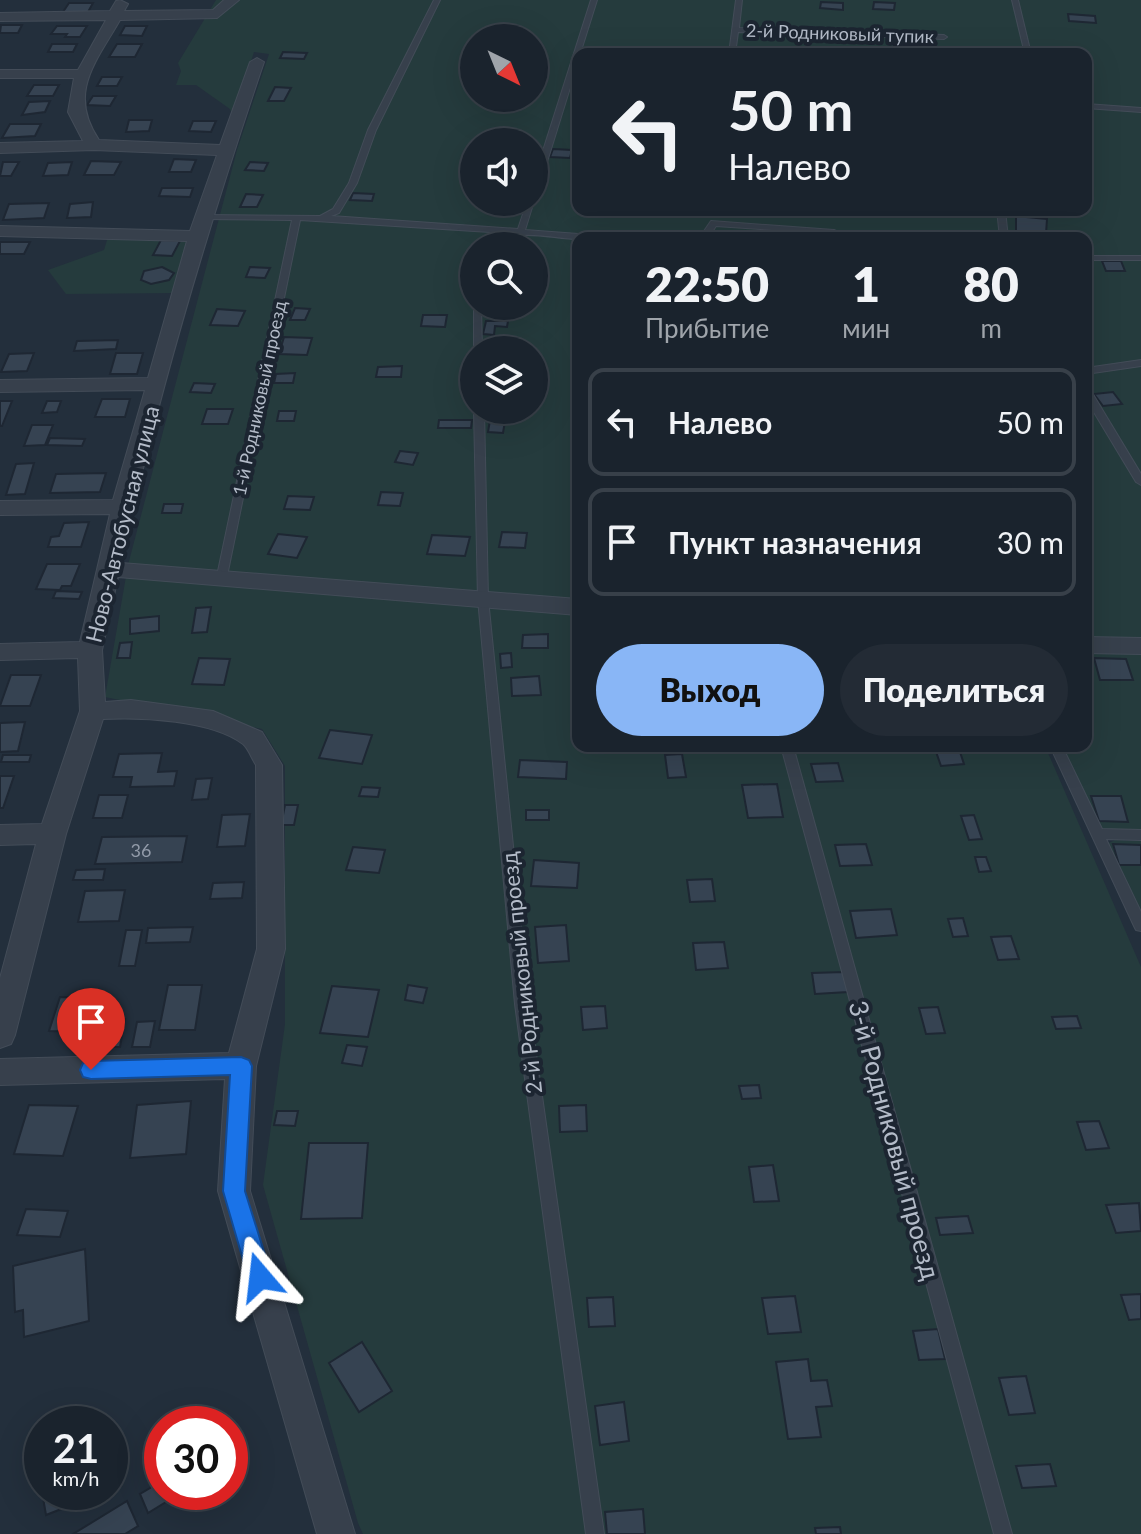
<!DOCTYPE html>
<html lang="ru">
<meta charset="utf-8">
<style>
:root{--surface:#1a232d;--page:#232b35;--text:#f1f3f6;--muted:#9fa4aa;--line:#384049;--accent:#89b6f6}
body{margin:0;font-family:Lato,sans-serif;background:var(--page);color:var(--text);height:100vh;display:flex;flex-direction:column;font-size:30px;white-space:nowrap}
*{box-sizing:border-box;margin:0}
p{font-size:26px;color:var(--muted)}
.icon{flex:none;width:44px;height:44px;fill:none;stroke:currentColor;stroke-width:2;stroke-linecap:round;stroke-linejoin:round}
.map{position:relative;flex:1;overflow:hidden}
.side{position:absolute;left:572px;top:232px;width:520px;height:520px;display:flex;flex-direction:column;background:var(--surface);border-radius:16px;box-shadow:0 8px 32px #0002,0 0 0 2px var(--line)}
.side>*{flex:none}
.top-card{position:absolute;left:572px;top:48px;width:520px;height:168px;border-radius:16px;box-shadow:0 8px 32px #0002,0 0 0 2px var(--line);background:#1a232d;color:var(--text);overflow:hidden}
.needle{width:52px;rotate:137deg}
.buttons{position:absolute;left:460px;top:24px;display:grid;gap:16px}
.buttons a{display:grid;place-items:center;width:88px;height:88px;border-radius:50%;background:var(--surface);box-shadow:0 8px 32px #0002,0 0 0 2px var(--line);font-size:40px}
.speed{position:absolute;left:24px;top:1406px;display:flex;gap:16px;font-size:40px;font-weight:700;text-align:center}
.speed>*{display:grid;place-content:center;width:104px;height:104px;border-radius:50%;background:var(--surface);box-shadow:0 8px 32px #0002,0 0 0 2px var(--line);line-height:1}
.speed small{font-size:20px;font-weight:400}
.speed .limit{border:12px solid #d22;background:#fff;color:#111}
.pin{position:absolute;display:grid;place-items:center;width:68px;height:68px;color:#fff;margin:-82px -34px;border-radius:50% 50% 50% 0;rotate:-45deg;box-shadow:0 0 8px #0007}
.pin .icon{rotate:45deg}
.me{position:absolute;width:88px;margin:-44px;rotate:343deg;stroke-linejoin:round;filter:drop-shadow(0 0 6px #0008)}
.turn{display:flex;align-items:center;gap:28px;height:168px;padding:0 24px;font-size:36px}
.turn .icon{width:104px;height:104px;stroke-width:2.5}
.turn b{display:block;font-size:56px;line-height:68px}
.eta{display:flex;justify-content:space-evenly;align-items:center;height:136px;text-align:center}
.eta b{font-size:48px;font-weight:800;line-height:56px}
.button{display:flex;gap:16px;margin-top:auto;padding:16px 24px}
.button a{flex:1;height:92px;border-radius:48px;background:var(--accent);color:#111;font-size:32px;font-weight:800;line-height:92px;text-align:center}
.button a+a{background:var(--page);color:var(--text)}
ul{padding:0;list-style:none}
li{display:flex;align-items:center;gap:24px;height:108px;margin:0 16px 12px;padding:0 8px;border:4px solid var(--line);border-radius:16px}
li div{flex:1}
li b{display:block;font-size:30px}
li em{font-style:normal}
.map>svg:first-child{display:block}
.green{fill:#253b3d;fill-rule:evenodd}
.building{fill:#364352;stroke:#1e2733;stroke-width:2}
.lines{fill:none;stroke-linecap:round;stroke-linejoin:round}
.lane-casing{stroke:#434c58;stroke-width:2}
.street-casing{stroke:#434c58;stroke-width:2}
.lane{fill:#37404c;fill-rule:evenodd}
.street{fill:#37404c;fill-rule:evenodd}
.route{fill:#1a73e8;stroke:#114b97;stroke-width:2}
.labels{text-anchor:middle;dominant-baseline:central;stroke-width:8;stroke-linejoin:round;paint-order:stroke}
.far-street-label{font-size:18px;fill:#b3bbc8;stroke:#1c2531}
.number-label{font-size:18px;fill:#929ba9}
.street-label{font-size:22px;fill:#b3bbc8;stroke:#1c2531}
.near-street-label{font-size:26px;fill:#b3bbc8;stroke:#1c2531}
</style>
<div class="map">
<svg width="1141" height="1534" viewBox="0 0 1141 1534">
<rect width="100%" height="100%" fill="#232f3c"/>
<!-- green -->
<g class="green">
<path d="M216,0H1141V641L1086,640V238H578V746H1045L1141,967V1534H363L358,1523L263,1185L285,1024V766L262,729L105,697L128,565L237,150L269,54L254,52L233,117L230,109L196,85H176L181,71L178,63ZM474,38H534V98H474ZM578,54H1086V210H578ZM474,142H534V202H474ZM474,246H534V306H474ZM474,350H534V410H474Z"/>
<path d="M108,237L188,242L176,293L66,294L48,270L104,250Z"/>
<path d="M1086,649L1141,651V831L1099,830L1062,746H1086Z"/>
<path d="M1115,840L1141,841V912L1107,844Z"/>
</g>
<!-- building -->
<g class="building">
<path d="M821,2L843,3V10L820,8Z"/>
<path d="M874,2L895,3L894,10L873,9Z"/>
<path d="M69,3H93L88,12H63Z"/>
<path d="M1068,14L1095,16L1096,23L1069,21Z"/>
<path d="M1,25H22L18,33H0Z"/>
<path d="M57,26H87L80,37H65L67,34H51Z"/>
<path d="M125,26H147L142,36L120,35Z"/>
<path d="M52,44H77L73,52H48Z"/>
<path d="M117,44H142L135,57H109Z"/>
<path d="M283,52L307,53L304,59L280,58Z"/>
<path d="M102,77H122L117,86H97Z"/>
<path d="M34,85H59L53,96H27Z"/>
<path d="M275,87L291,88L284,101H268Z"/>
<path d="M93,96H116L110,106L87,105Z"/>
<path d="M50,101L45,112L22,115L29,102Z"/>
<path d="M129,120H152L149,131L126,132Z"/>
<path d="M193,121H216L211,132L189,131Z"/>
<path d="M10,124H41L35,136L2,138Z"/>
<path d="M553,149L572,150L570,158L550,157Z"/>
<path d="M174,159L196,160L191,172H169Z"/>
<path d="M91,161L121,162L114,175H84Z"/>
<path d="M3,162H19L11,176H0Z"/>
<path d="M72,162L68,175L43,176L48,163Z"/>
<path d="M250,162L268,163L264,171L245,170Z"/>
<path d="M162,188H193L190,197L159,196Z"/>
<path d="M353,193L374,194L372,201L350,200Z"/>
<path d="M246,194L263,195L257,207H240Z"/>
<path d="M93,202L91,217L67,218L70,204Z"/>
<path d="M49,203L44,218L3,220L9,204Z"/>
<path d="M1016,216L1047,219L1046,234L1016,231Z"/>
<path d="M161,240L180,241L172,256L153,255Z"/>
<path d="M0,242H30L24,254H0Z"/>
<path d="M1102,261H1121L1125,271H1106Z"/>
<path d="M162,267L174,273L169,280L151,284L141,280L144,271Z"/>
<path d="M250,267L270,268L265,278L246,277Z"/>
<path d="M295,308L310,309L305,320H290Z"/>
<path d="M217,309L245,311L238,326L210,325Z"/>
<path d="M423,315H447L445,327L421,326Z"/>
<path d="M486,321H508L507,327L495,326L494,335L483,334Z"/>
<path d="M284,337L312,338L307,355L279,354Z"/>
<path d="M118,340L116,349L74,351L77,341Z"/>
<path d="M34,353L27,371L1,372L9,354Z"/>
<path d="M116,353H143L137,374H110Z"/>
<path d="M402,366L401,377H376L378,367Z"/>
<path d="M295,373L293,383H274L276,374Z"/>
<path d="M194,383L215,384L211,393L190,392Z"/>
<path d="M1113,392L1122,404L1103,406L1094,394Z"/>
<path d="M102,399H130L125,417H95Z"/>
<path d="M0,401H12L2,426H0Z"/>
<path d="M47,401H61L57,412L42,413Z"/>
<path d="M207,409H233L228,424H202Z"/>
<path d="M279,411H296L294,421H277Z"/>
<path d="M439,420H472L471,428H438Z"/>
<path d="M490,420L505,421L503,433L488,432Z"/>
<path d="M32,425H53L45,445L24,446Z"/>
<path d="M50,438L85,439L82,446L47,445Z"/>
<path d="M400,451L418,453L413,465L395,462Z"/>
<path d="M34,463L25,494L6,495L16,464Z"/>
<path d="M106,473L100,492L50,493L56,474Z"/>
<path d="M381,492L403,493L400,506L378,505Z"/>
<path d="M288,496L314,497L310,510L284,509Z"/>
<path d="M164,504H183L181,513H162Z"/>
<path d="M89,522L81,547H48L51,537L59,536L64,523Z"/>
<path d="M502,532L527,533L525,548L499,547Z"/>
<path d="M278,534L307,537L297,558L268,554Z"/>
<path d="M432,535L470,537L465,556L427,554Z"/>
<path d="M47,564H80L71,586H62L60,590L36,589Z"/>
<path d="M56,591L82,592L79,599L53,598Z"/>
<path d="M211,607L207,632L192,633L196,608Z"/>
<path d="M159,616V631L130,634V619Z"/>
<path d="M548,634V648H522L523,635Z"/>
<path d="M132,642L130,658H117L120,643Z"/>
<path d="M511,653L512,667L501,668L500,654Z"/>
<path d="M199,658L230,659L224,685L192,684Z"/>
<path d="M1094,658L1126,659L1133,680H1100Z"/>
<path d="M11,675H41L30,706H0Z"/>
<path d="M539,676L541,695L512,696L511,678Z"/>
<path d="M25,722L18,751L0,752V723Z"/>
<path d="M330,730L372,735L362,764L319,758Z"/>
<path d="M934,746H958L964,764L941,766Z"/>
<path d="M162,753L158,772L177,771L174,786L130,787L132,777H113L119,754Z"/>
<path d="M682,754L686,777L668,778L665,755Z"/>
<path d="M3,755H31L29,762H1Z"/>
<path d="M520,760L567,762L566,779L518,777Z"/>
<path d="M838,763L843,781L816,782L811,764Z"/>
<path d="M0,776H14L3,808H0Z"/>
<path d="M212,778L208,799L192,800L196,779Z"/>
<path d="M777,784L783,817L748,818L742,785Z"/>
<path d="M362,787L380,788L378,797L359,796Z"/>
<path d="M99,795H128L122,818H93Z"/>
<path d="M1091,796H1121L1128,822L1099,821Z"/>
<path d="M285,805H298L294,825H281Z"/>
<rect x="526" y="810" width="23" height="10"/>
<path d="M250,814L245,846L217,847L222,815Z"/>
<path d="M974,815L982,839L969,840L961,816Z"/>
<path d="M187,836L182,862L95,864L102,837Z"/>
<path d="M866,844L872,865L840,866L835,845Z"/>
<path d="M1113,844L1141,845V865H1119Z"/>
<path d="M353,847L385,850L379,873L346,870Z"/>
<path d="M975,857H986L991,871L979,872Z"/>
<path d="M534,860L579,863L577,888L531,886Z"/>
<path d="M105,869L103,880H73L76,870Z"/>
<path d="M712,879L715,901L690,902L687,880Z"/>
<path d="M244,882L242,898L210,899L213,883Z"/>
<path d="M125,890L119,921L78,922L85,891Z"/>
<path d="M891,909L897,935L856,938L850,911Z"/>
<path d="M963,918L968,936L953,937L948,919Z"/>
<path d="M566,925L569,961L538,963L535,927Z"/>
<path d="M193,927L190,942L146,943L148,928Z"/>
<path d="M126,930H142L135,966H119Z"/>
<path d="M1011,936L1019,959L998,960L991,937Z"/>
<path d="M724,942L728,968L696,970L693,943Z"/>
<path d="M844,972L848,992L815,994L812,973Z"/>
<path d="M168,985H202L195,1030H159Z"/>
<path d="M408,985L427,988L423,1003L405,1000Z"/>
<path d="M332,986L379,990L368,1037L320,1033Z"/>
<path d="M60,997L98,998L87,1032L49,1031Z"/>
<path d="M605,1006L607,1028L583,1030L581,1007Z"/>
<path d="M938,1007L945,1033L926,1034L919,1008Z"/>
<path d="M1077,1016L1081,1028L1056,1029L1052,1017Z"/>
<path d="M108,1019H125L120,1047H102Z"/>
<path d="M155,1021L150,1047H132L137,1022Z"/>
<path d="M347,1045L367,1047L362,1066L342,1063Z"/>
<path d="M759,1085L761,1098L742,1099L739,1086Z"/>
<path d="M191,1101L186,1154L130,1158L137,1105Z"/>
<path d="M29,1105L78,1106L63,1156L14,1154Z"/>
<path d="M586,1105L587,1131L560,1132L559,1106Z"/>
<path d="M277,1111H298L295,1126L274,1125Z"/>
<path d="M1099,1121L1109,1148L1086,1150L1077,1122Z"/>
<path d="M309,1143H368L362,1218L301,1219Z"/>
<path d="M773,1165L779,1201L754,1202L749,1167Z"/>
<path d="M1139,1203L1141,1231L1116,1233L1106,1205Z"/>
<path d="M26,1209L68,1211L60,1237L17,1235Z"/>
<path d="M968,1216L973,1233L940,1235L936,1218Z"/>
<path d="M85,1249L89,1321L24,1337L23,1310L15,1312L13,1266Z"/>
<path d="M1141,1294V1319L1129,1320L1121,1295Z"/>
<path d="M795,1296L801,1332L768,1334L762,1298Z"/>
<path d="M613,1297L615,1326L589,1327L587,1298Z"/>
<path d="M938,1329L945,1359L919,1360L913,1331Z"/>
<path d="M362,1342L392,1391L359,1412L329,1363Z"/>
<path d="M808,1359L811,1381L827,1380L832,1406L816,1407L821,1437L788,1439L776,1362Z"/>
<path d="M1026,1376L1035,1413L1009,1415L999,1378Z"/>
<path d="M624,1402L629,1441L600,1445L595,1406Z"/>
<path d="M110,1432L121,1486L110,1490Z"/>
<path d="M1050,1464L1056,1486L1022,1488L1016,1466Z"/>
<path d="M162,1481V1492L179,1494L148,1513L140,1494Z"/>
<path d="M42,1492H105L46,1515Z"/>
<path d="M127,1501L138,1526L125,1534H73Z"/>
<path d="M643,1509L645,1534H607L605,1512Z"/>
<path d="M840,1527L841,1534H816L815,1528Z"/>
</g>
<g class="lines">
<!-- lane casing -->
<g class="lane-casing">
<g id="lane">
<path d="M434,0H440L376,130L357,183L339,213L331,216L518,229L527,202L534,201L525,230L605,236L609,238C599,238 587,238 578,239C551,239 515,226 493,246H484L495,235L506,233L300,220L227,576L226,578H218L217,576L292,220L203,219L199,217L203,215L320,216L333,209L349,183L368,130Z"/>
<path d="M591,0H597L580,54H578V62L538,191L534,193V179Z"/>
<path d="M736,0H742L739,28L944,35L947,37L944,39L738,32L735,54H729Z"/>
<path d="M1012,0H1018L1031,54H1025Z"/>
<path d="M1086,104L1141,108V112L1086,108Z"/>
<path d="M997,210H1005L1008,238H1000Z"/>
<path d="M711,221L834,230L851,238H840L832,234L716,226L708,238H684L702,234Z"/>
<rect x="1086" y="256" width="55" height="4"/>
<path d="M474,304V306H481L482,350H474Z"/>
<path d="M1141,360V366L1086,374V368Z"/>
<path d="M1086,388L1091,391L1141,474V485L1136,482L1086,399Z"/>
<path d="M474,410H484L488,599L529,1004L604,1534H586L515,1004L478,599Z"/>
<path d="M781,746H793L1012,1534H994Z"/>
<path d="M1050,746H1062L1102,829L1141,830V840L1106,839L1141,912V931L1136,930L1134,926Z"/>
</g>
</g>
<!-- street casing -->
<g class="street-casing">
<g id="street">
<path d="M120,0L128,4L124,11L213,10L224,0H239L217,18L120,20C96,62 67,93 99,140L220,145L250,62L257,58L264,62C208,227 158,393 121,563L578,599V615L118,577L102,650L105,702L131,700L213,711L262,732L282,765L285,949L256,1066L250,1191L355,1534H317L218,1191L225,1079L0,1085V1059L229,1053L257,949L256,765C252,759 248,748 243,744C212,720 140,717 103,719L66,834L15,1035L11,1044L0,1048V978L36,844L0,845V825L42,824L80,711L78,658L0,660V644L80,642L110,514L0,515V501L113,500L145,390L0,392V380L148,378L187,241L0,236V226L190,231L217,155L94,150L0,153V143L83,141L68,112L74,78H0V70H78L106,20L0,21V13L110,11L116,1Z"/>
<path d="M1086,637L1141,638V654L1086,653Z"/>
</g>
</g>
<!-- lane -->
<use href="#lane" class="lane"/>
<!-- street -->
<use href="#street" class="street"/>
</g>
<!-- route -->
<path class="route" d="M241,1057L249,1060L252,1066L245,1191L272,1277L268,1285L260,1288L251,1285L248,1277L223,1191L230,1075L91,1079L83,1077L80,1070L83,1063L91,1061Z"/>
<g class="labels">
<!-- far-street labels -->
<g class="far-street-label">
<text transform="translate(840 33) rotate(2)">2-й Родниковый тупик</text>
<text transform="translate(259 398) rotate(-78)">1-й Родниковый проезд</text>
</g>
<!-- number labels -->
<g class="number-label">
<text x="141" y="850">36</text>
</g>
<!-- street labels -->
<g class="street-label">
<text transform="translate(122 524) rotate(-76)">Ново-Автобусная улица</text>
<text transform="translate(521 973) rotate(-96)">2-й Родниковый проезд</text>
</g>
<!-- near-street labels -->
<g class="near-street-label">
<text transform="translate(895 1140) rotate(75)">3-й Родниковый проезд</text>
</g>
</g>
</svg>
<div class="buttons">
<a><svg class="needle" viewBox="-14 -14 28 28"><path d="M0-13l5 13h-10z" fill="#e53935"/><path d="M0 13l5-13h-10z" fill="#9fa4aa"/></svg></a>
<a><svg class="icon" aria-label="sound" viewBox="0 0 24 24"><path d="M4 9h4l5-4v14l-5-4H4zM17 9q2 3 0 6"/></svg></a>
<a><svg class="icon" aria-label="search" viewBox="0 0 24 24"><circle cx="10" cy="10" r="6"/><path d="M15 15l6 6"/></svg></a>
<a><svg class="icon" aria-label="layers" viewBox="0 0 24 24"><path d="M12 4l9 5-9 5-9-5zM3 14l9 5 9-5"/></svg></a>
</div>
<div class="speed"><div>21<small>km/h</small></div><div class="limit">30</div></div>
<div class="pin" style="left:91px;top:1070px;background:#d93025"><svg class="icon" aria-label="arrive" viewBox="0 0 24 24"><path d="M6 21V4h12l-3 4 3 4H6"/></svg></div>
<svg class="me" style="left:260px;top:1277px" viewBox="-20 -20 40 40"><path d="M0-17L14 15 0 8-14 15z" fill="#1a73e8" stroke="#fff" stroke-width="4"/></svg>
<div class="top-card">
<div class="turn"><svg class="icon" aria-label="left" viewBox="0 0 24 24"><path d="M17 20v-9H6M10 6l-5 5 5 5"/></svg><div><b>50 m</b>Налево</div></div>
</div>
<section class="side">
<div class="eta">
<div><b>22:50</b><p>Прибытие</p></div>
<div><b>1</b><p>мин</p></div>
<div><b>80</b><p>m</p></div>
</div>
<ul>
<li><svg class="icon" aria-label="left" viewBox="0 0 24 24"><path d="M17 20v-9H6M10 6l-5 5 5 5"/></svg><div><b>Налево</b></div><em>50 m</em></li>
<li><svg class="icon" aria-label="arrive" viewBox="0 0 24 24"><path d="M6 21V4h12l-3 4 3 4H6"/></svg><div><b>Пункт назначения</b></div><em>30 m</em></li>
</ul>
<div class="button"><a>Выход</a><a>Поделиться</a></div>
</section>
</div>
